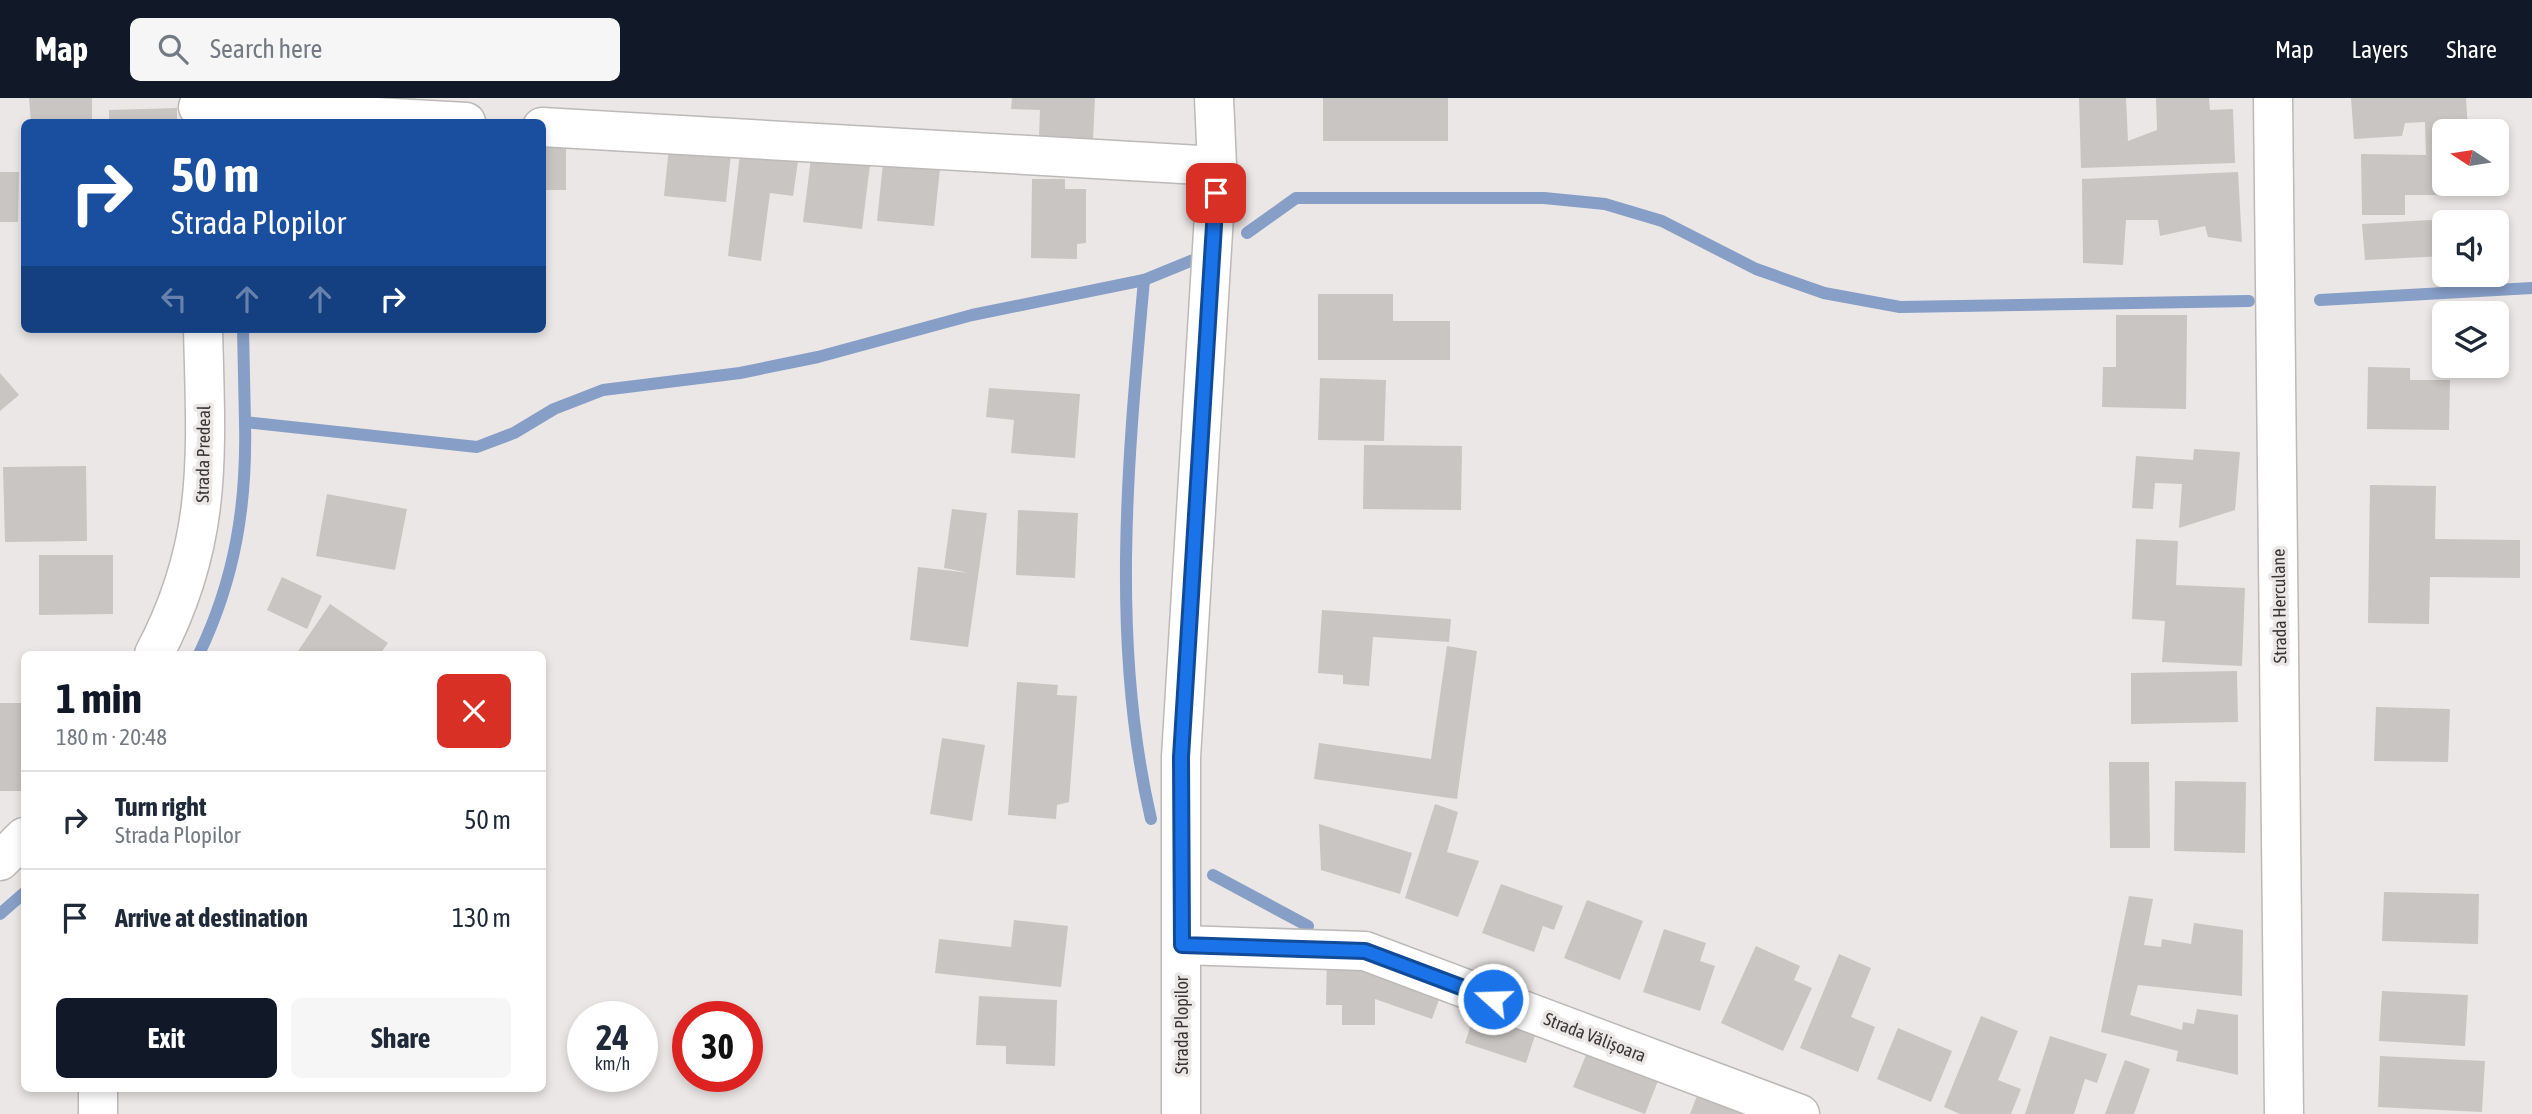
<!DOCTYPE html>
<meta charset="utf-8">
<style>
:root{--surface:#fff;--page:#f6f6f7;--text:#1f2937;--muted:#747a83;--line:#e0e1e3;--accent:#111827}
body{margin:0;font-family:"Asap Condensed",sans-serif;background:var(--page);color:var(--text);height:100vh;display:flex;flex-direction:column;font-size:26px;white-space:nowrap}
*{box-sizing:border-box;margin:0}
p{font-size:23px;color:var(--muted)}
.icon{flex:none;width:38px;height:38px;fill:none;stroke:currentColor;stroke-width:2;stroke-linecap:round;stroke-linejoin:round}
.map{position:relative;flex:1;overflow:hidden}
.details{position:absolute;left:21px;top:553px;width:525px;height:441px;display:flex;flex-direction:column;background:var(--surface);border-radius:10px;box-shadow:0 4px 10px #0003}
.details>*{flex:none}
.banner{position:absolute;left:21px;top:21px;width:525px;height:214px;border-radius:10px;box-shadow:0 4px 10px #0003;background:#1a4fa0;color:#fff;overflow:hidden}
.needle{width:46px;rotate:282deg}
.tools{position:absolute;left:2432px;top:21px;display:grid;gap:14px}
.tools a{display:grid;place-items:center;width:77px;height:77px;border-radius:10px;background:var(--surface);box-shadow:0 4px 10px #0003;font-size:35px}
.speed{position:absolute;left:567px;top:903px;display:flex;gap:14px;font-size:35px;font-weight:700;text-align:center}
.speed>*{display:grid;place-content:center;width:91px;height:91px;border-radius:50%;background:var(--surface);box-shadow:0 4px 10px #0003;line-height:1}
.speed small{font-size:18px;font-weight:400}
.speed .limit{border:10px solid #d22;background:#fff;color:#111}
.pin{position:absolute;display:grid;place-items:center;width:60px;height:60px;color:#fff;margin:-30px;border-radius:14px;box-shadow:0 4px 10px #0006}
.me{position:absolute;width:77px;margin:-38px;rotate:290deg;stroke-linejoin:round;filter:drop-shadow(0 0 5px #0008)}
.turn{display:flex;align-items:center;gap:24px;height:147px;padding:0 35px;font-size:32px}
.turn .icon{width:91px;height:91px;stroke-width:2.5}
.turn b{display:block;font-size:49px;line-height:60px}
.lanes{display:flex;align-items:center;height:66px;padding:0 35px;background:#0003;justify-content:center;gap:35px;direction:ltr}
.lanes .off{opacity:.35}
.round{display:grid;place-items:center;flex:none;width:74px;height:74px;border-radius:10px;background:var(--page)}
.head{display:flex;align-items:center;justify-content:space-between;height:119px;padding:0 35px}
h1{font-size:42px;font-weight:700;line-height:52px;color:var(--accent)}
.action{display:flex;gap:14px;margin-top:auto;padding:14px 35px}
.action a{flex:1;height:80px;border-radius:10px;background:var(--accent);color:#fff;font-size:28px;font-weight:700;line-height:80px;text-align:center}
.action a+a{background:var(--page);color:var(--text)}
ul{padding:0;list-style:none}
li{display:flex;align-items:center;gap:21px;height:98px;padding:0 35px;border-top:2px solid var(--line)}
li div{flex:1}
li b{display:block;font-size:26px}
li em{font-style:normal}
header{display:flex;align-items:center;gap:42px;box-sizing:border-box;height:98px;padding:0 35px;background:var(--accent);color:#fff}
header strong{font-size:33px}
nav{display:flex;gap:38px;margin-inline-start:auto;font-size:24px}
.search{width:490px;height:63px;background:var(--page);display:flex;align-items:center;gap:18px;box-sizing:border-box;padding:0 24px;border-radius:10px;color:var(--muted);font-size:26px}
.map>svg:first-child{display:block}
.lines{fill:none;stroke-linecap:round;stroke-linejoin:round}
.stream{stroke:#879ec7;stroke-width:12}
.building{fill:#c8c5c2}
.street-casing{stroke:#bdb9b8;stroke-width:41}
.street{stroke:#fff;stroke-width:38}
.route-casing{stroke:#114b97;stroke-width:18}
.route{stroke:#1a73e8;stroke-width:12}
.labels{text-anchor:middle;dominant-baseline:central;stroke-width:7;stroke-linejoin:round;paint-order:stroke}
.street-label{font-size:18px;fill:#383635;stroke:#ebe7e6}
</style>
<header>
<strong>Map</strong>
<div class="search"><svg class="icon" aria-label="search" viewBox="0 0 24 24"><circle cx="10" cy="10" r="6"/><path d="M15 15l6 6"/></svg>Search here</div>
<nav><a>Map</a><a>Layers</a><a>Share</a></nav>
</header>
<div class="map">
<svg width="2532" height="1016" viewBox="0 0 2532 1016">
<rect width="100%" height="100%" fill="#ebe7e6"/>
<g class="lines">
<!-- stream -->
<g class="stream">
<path d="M1247,135L1296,100H1544L1605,106L1662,123L1756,171L1824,195L1900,209L2249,203"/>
<path d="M1144,182C1128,361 1110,545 1151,721"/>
<path d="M2320,202L2532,190"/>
<path d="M243,231L245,324"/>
<path d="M199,556C235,481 247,407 245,324L477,349L514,335L554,311L603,292L740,275L818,259L972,217L1144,182L1193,162"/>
<path d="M1213,777L1308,828"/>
<path d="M0,816L24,795"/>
</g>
</g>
<!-- building -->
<g class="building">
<path d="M29,0H92V24H31Z"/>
<path d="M1012,0H1095L1093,41L1039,38L1040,12L1011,11Z"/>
<rect x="1323" y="0" width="125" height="43"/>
<path d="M2079,0H2126L2128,43L2157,32L2156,0H2209L2210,12L2233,11L2235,65L2081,70Z"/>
<path d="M2351,0H2466L2468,33H2445V56H2439V97H2405V117H2362L2361,56L2426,57L2425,24L2405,25L2402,38L2354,41Z"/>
<path d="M177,10V24H109V12Z"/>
<rect x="542" y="40" width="24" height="52"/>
<path d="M669,49L731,55L726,104L664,98Z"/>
<path d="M740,56L798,63L793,98L770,95L761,163L728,158Z"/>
<path d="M811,60L870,67L862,131L803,124Z"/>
<path d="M883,65L940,70L934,128L877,123Z"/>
<path d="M0,74H19L18,124H0Z"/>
<path d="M2238,74L2242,144L2208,139L2205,128L2160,138L2158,122H2126L2123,167L2083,165L2082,81Z"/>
<path d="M1032,81H1065V91H1086V145L1077,146V161L1031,160Z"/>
<path d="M2447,121L2445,158L2365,162L2362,126Z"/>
<path d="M1318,196H1393V223H1450V262H1318Z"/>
<path d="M2116,217H2187L2186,311L2102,309L2103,269H2116Z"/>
<path d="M2368,269L2410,270V282H2450L2449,332L2367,331Z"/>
<path d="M0,275L19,297L0,313Z"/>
<path d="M1320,280L1386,282L1384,343L1318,342Z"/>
<path d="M989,290L1080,296L1075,360L1011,355L1014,322L986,319Z"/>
<path d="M1364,347L1462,348L1461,412L1363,411Z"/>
<path d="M2194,351L2240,354L2235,412L2179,430L2182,386L2155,385L2153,411L2132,410L2136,358L2193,362Z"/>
<path d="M86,368L87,443L5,444L3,369Z"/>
<path d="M2370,387L2436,388L2435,441L2520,442V480L2430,479L2429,526L2368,525Z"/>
<path d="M327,396L407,411L395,472L316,458Z"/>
<path d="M952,411L987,415L968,549L910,542L918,469L970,475L944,470Z"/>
<path d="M1018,412L1078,415L1075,480L1016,477Z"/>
<path d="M2136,441L2178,443L2176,487L2245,490L2242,568L2162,564L2165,523L2132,521Z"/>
<path d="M39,457H113V516L39,517Z"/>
<path d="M282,479L322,498L307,531L267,512Z"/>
<path d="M330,506L388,545L380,556H296Z"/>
<path d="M1322,512L1451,521L1449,544L1373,539L1369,588L1343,586V577L1318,575Z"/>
<path d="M1447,548L1477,553L1457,701L1314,681L1319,645L1431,661Z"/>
<path d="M2237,573L2238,624L2131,626V575Z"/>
<path d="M1017,584L1058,587L1057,597L1077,598L1069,704L1057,707L1056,721L1008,717Z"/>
<rect x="0" y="605" width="24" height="88"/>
<path d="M2376,609L2450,611L2448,664L2374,663Z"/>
<path d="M942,640L985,647L972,723L930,716Z"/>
<path d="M2109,664H2149L2150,750H2110Z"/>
<path d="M2175,683L2246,684L2245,755L2174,753Z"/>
<path d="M1435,706L1458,714L1447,754L1479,763L1458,819L1405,800Z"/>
<path d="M1319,726L1412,755L1400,796L1321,772Z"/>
<path d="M1501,786L1563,808L1554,832L1543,828L1534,854L1482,835Z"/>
<path d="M2384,794L2479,796L2478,846L2382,843Z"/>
<path d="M2129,798L2153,801L2144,847L2161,849L2162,841L2191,846L2194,825L2243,832L2242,898L2138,887L2130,917L2182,932L2183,924L2194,926L2197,911L2238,917V977L2176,963L2178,953L2101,934Z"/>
<path d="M1587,802L1643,823L1620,882L1564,860Z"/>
<path d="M1014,822L1068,828L1061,889L935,875L939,841L1011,849Z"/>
<path d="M1664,831L1706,845L1700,863L1715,868L1700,913L1643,894Z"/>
<path d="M1756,848L1800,868L1794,882L1812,890L1783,953L1721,925Z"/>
<path d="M1839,856L1871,870L1851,919L1875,929L1858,974L1800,950Z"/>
<path d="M1327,858L1445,885L1432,921L1375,901V927H1342V907H1326Z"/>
<path d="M2382,893L2468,897L2465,948L2379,943Z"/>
<path d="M979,898L1057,902L1055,968L1006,966V948L976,947Z"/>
<path d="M1479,901L1540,922L1526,965L1465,945Z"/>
<path d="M1981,918L2018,933L1998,982L2021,991L2011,1016H1960L1944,1009Z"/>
<path d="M1898,930L1952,953L1931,1004L1877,981Z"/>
<path d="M2050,938L2107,956L2097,985L2085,981L2074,1016H2025Z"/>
<path d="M1592,942L1663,970L1645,1016L1573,989Z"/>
<path d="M2380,958L2485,963L2482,1014L2378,1009Z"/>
<path d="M2125,962L2150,971L2134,1016H2105Z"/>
<path d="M1703,982L1747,1016H1690Z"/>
</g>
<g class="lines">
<!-- street casing -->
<g class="street-casing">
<g id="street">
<path d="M2273,0L2284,1016"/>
<path d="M198,9L466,24"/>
<path d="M542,29L1217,68"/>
<path d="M154,556C214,443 206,354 203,231"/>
<path d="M0,763L24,739"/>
<path d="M1182,847L1365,853L1800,1016"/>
<path d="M98,1016V990"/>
<path d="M1181,1016V659L1217,68L1214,0"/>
</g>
</g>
<!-- street -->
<use href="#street" class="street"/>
</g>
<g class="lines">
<!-- route casing -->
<g class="route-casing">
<path id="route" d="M1216,95L1181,659L1182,847L1365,853L1493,901"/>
</g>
<!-- route -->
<use href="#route" class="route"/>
</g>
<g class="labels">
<!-- street labels -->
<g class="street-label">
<text transform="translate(203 356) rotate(-89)">Strada Predeal</text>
<text transform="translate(2279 508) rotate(-91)">Strada Herculane</text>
<text transform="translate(1181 927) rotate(-90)">Strada Plopilor</text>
<text transform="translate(1595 939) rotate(21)">Strada Vălișoara</text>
</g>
</g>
</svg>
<div class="tools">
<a><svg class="needle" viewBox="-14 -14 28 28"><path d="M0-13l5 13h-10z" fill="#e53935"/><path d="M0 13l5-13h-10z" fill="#747a83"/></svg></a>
<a><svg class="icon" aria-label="sound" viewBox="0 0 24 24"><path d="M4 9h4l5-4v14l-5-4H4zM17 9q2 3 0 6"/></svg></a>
<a><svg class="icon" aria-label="layers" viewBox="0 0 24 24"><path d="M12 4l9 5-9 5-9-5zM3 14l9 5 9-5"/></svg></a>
</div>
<div class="speed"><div>24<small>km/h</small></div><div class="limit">30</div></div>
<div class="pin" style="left:1216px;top:95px;background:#d93025"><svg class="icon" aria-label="arrive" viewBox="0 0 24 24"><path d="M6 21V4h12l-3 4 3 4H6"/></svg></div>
<svg class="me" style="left:1493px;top:901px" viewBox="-20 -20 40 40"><circle r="17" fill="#1a73e8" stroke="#fff" stroke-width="3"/><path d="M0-11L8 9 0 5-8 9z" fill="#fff"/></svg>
<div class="banner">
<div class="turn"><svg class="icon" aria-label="right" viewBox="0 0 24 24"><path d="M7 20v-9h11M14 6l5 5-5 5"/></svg><div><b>50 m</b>Strada Plopilor</div></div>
<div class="lanes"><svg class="icon off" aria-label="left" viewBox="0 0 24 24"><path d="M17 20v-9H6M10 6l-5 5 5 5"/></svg><svg class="icon off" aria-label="ahead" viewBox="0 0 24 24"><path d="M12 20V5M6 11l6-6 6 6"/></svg><svg class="icon off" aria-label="ahead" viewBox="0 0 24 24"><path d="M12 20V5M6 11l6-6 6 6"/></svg><svg class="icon" aria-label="right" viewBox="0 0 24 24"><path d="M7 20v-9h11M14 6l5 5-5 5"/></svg></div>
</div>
<section class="details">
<div class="head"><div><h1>1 min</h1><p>180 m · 20:48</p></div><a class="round" style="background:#d93025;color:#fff"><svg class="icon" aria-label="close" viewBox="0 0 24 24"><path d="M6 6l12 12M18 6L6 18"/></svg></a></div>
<ul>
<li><svg class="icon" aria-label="right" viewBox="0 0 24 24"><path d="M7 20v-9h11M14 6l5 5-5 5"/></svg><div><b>Turn right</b><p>Strada Plopilor</p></div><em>50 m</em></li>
<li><svg class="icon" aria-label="arrive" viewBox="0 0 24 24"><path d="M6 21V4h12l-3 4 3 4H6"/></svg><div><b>Arrive at destination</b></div><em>130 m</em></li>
</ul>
<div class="action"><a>Exit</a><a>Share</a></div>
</section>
</div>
